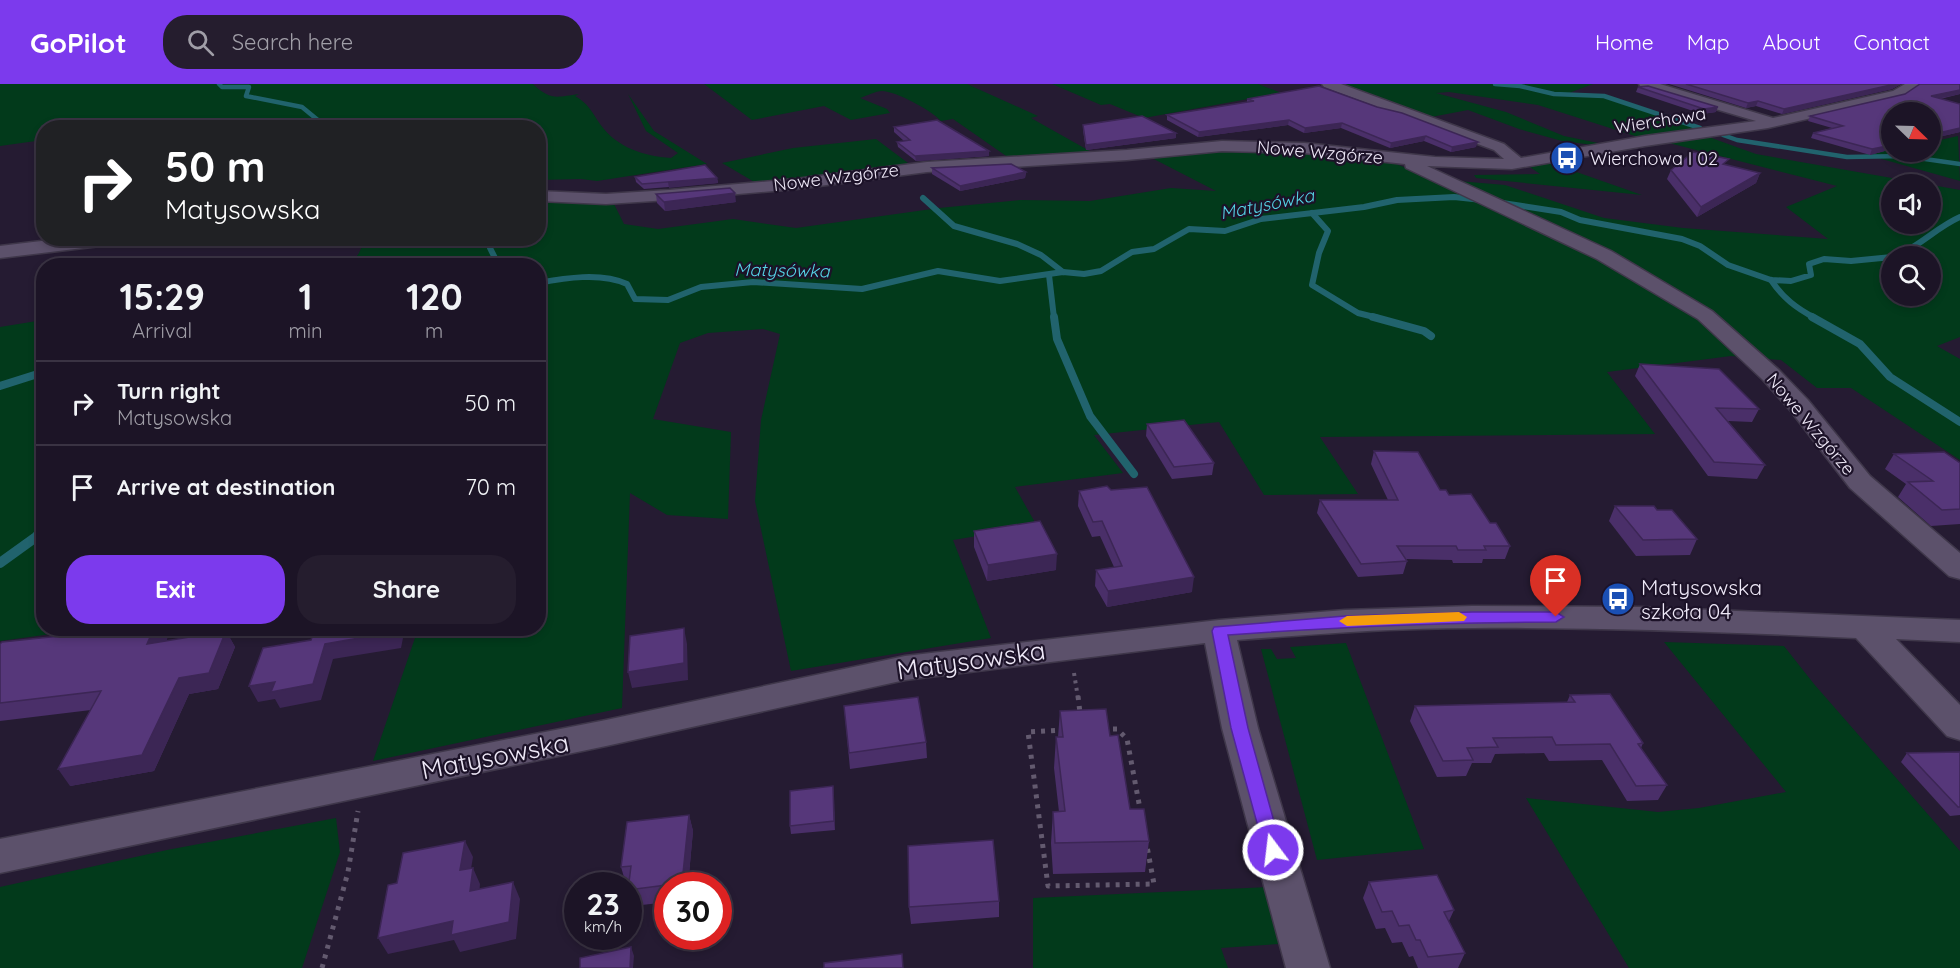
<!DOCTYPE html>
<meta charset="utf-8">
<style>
:root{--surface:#1c1426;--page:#251d2e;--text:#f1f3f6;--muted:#a09ea7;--line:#3a3343;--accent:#7c3aed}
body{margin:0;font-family:Quicksand,sans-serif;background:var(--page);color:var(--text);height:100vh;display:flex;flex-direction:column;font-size:22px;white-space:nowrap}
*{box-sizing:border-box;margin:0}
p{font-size:20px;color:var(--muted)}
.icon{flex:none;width:33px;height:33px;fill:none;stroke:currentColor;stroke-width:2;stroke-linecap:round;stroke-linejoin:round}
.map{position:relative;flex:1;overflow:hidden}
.sheet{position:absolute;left:36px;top:174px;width:510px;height:378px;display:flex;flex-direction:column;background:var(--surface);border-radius:24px;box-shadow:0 3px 9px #0003,0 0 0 2px var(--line)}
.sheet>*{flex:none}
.top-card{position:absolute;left:36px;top:36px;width:510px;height:126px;border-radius:24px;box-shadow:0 3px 9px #0003,0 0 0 2px var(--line);background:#202124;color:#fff;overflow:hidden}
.needle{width:39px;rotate:113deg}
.buttons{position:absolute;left:1881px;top:18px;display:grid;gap:12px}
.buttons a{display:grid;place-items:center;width:60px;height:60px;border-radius:50%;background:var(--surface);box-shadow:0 3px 9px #0003,0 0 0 2px var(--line);font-size:30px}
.speed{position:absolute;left:564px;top:788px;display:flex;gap:12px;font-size:30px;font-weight:700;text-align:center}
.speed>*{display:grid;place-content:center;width:78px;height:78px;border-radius:50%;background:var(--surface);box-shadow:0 3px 9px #0003,0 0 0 2px var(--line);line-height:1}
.speed small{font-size:15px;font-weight:400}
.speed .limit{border:9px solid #d22;background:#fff;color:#111}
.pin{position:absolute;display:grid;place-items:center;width:51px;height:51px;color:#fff;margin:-62px -26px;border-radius:50% 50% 50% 0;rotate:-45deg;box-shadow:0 0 6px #0007}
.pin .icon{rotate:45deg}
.me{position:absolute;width:66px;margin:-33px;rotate:345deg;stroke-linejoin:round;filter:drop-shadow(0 0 4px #0008)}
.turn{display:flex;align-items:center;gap:21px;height:126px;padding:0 30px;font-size:27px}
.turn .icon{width:78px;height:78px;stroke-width:2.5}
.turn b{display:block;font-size:42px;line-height:51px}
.eta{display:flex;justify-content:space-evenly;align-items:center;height:102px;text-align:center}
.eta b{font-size:36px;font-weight:700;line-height:42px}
.cta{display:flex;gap:12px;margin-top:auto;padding:12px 30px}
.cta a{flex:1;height:69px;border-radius:24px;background:var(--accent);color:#fff;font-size:24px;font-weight:700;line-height:69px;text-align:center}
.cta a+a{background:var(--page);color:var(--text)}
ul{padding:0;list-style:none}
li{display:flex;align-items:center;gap:18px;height:84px;padding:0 30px;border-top:2px solid var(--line)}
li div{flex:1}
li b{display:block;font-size:22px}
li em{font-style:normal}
header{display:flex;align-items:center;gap:36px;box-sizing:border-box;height:84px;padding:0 30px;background:var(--accent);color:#fff}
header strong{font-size:28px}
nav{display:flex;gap:33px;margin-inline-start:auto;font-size:21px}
.search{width:420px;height:54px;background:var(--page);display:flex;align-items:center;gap:15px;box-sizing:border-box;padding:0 21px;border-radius:24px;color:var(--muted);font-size:22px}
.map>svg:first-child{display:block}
.green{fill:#023a1b;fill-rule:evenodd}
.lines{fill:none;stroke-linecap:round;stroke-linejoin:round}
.stream-far3{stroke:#21636d;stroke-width:4.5}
.stream-far2{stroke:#21636d;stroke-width:6}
.stream-far1{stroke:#21636d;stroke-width:8}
.stream{stroke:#21636d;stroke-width:10}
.minor-casing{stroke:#3f374a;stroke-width:3}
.path-far1{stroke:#635a6f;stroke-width:4;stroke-dasharray:3 4.5;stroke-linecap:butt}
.path{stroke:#635a6f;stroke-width:5;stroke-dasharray:4 6;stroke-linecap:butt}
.minor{fill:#5c516b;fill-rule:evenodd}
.wall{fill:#4a2f69}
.shaded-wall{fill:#3c2655}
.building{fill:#56377a;stroke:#3c2655;stroke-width:1.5}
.route{fill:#7c3aed;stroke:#51269a;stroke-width:1.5}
.slow{fill:#f59e0b}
.labels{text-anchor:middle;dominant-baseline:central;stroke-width:4.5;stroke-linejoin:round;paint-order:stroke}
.far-street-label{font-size:18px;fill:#eee8f7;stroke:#1c1228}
.far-poi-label{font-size:18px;fill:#eee8f7;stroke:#1c1228;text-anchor:start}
.far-water-label{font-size:18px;font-style:italic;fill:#55d4e6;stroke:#1c1228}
.poi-label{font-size:21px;fill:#eee8f7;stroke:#1c1228;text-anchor:start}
.near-street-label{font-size:26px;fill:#eee8f7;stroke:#1c1228}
</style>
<header>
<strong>GoPilot</strong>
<div class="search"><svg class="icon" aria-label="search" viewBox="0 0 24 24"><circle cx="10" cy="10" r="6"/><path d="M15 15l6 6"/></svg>Search here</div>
<nav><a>Home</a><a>Map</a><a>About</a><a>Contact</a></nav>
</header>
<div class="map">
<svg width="1960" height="884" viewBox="0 0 1960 884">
<rect width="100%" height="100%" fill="#251b32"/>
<!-- green -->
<g class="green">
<path d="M0,0H533C551,17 556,13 579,10L575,12C588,19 592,28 600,40C617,64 644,72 671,74L678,69L646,47L628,10L654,47L707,80L597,97L581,95L539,96L538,44H44L43,56L0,62Z"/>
<path d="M704,0H967L1038,32L1031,34L1095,70L1009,74L953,35L941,37C932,27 896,7 882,7C876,7 866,12 860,14L887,25L890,29L851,36L824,22L752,36Z"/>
<path d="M1052,0H1258L1336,30L1259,13L1144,34L1110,20L1101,21Z"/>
<path d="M1333,0H1593L1569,9L1612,13L1700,44L1638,53L1538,21L1449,8L1436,9L1506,28L1564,52L1598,59L1593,61L1562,57L1519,45L1468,26L1426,34Z"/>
<path d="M1706,52L1756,70L1960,106V253L1937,262L1960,275V376L1851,304H1817L1781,276L1731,272L1607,288L1655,350L1320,353L1358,410L1264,411L1219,338L1094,351L1123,389L1015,403L1037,442L953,456L991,554L791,587L755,417L761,336L780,250L763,245L708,249L680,259L653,335L731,348L728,435L667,431L630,409L622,624L373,677L418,545L538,544V182H350L359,169L365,155L538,154L539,115L612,116L624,140L658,145L733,135L796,144L939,124L1020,116L1090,117L1171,104L1216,107L1146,71L1217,64L1315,67L1386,76L1434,95L1505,101L1604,134L1683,144L1828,155L1786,123L1837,102L1665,58ZM1892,100H1930V140H1892ZM1892,172H1930V212H1892Z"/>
<path d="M1958,52L1960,97L1864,70L1891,65L1892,68H1930L1931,58Z"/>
<path d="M876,55L912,82L756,99L722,79L793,64Z"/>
<path d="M1548,78L1642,111L1476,94L1474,91L1540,90L1527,81Z"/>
<path d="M43,236L44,544L88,545L0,557V243Z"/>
<path d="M1664,558L1784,562L1814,600L1960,767V884H1629L1526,714L1658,728L1699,724L1786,708Z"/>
<path d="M1346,559L1424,765L1317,776L1261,565H1271L1277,575L1296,574L1290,563Z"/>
<path d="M336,734L340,768L302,884H0V803L167,766Z"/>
<path d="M1269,803L1279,860L1221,864L1228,884H1033V814Z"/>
</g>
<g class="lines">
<!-- stream-far3 -->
<g class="stream-far3">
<path d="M219,0L222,3H249L246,12L302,23L319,37L344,39L363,44"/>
<path d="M1495,0L1520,2L1554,10L1604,12L1700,44"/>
<path d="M1723,51L1737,56L1847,73L1904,72L1960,80"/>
</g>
<!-- stream-far2 -->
<g class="stream-far2">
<path d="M923,114L954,142L1017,160L1041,171L1063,188"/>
<path d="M1496,118L1561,128L1580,136L1682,155L1700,162L1728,181L1771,196L1791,197L1811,191L1809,180L1824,175L1851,177L1892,173"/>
<path d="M1312,129L1328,147L1319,169L1312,201L1358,229L1378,234"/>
<path d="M493,154L490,164L499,182"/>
<path d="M1893,172C1919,164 1935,144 1960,133"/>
<path d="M1049,191L1054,234"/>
<path d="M1771,196C1783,214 1796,224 1815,234"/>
<path d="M538,199C565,194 601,188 627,200L635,215L668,216L701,203L753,198L862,205L938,187L1000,197L1063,188L1084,190L1101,187L1132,168L1154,165L1189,145L1225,147L1261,135L1364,123L1397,116L1454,113L1482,116"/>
</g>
<!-- stream-far1 -->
<g class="stream-far1">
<path d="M1054,233L1057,255L1090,332L1134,390"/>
<path d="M1373,233L1424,247L1431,252"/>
<path d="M1812,233L1860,260L1890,293L1960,338"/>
<path d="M0,302L44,288"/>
</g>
<!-- stream -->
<path class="stream" d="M0,479L36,453L44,444"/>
<!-- minor casing -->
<g class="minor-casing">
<g id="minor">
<path d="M1322,0H1341L1504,60L1521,74L1645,52L1756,37L1641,3L1639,0H1660L1773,34L1893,7L1905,0H1921L1902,13L1768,44L1645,62L1512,85L1427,82L1611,167L1712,227L1779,286L1808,316L1870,392L1960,469V495L1949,492L1850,404L1790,326L1763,296L1698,235L1597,175L1406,84L1405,80L1304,69L1222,67L1127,76L927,88L796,105L669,116L606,120L538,117V107L606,110L669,106L796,95L927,78L1127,66L1222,57L1304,59L1435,73L1504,75L1494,66L1324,3Z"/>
<path d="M66,154H126L124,158L117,160L0,174V162Z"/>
<path d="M1472,522L1640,523L1960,536V558L1896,555L1960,621V656L1947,652L1856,554C1729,548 1602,543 1474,544C1395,544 1316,550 1237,556L1258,644L1330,884H1286L1222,644L1205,559L905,596L606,662L0,789V755L606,636L905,572L1219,536L1345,526Z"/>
</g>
</g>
<!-- path-far1 -->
<path class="path-far1" d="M1074,589L1078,614"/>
<!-- path -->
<g class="path">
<path d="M1078,612L1080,629"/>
<path d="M1083,645H1117L1127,655L1154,800L1048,802L1028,648Z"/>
<path d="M322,884L348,788L358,727"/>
</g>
<!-- minor -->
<use href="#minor" class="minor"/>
</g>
<!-- wall -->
<g class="wall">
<path d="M1669,0H1901L1892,5L1782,30L1756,22L1746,24Z"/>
<path d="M1960,0V10L1940,15L1960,20V48L1930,55L1892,28V65L1870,71L1811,54L1813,49L1832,44L1808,37L1810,32Z"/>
<path d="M1638,3L1716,28L1702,30L1636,8Z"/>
<path d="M1247,15L1476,63L1451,68L1424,57L1390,64L1341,44L1304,49L1288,41L1198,53L1167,36V31L1247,18Z"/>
<path d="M1083,41L1176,54L1086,66L1083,46Z"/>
<path d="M894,43L989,67V72L916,77L898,63L897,58L904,57L894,48Z"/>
<path d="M1726,81L1760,89L1756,99L1697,133L1667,95L1671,86Z"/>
<path d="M932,84L1026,88L1025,94L960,107L932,90Z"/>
<path d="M635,93L717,94L718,99L644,105L636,98Z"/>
<path d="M656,110L736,118L665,127L657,119Z"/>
<path d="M1640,280L1759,325L1752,338L1728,337L1765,381L1757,395L1708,392L1635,292Z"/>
<path d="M1147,340L1214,379L1212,391L1172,395L1146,352Z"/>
<path d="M1374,367L1449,411L1490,439L1510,462L1505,475H1483L1482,479H1453L1452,476L1406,475L1407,477L1403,490L1358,493L1317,429L1320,416H1388L1371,380Z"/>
<path d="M1894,370L1960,379V440L1931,442L1898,413L1906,400L1885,385Z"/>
<path d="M1079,407L1192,508L1107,523L1095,502L1096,486L1114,483L1100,452L1092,453L1078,422Z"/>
<path d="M1615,422L1657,426L1697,455L1690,471L1636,472L1609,437Z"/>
<path d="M974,447L1056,486L987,497L974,463Z"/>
<path d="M119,544H172L166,557L226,547L235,563L218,605L189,610L154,687L70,702L91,626L0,637V560L118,546Z"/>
<path d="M1570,611L1643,659L1641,664L1667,701L1658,716L1627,717L1602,676L1549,677L1544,669L1495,670L1491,679H1472L1466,692L1437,693L1410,637L1415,622L1567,618Z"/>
<path d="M844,622L926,658L927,674L850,685Z"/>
<path d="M1060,627L1110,652L1130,725L1149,757L1145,788L1053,790L1051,759L1053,728H1059L1054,684L1056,653H1058Z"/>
<path d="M1960,668V731L1950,732L1901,678L1907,669Z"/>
<path d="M833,702L835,746L791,750L790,742Z"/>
<path d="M689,731L693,747L688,801H668V818L633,822L628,808L629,800H626L621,783Z"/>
<path d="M1369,798L1454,826L1449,837L1465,869L1458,884H1418L1413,872L1409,873L1402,858L1392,859L1385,844L1376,845L1363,814Z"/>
<path d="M999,817V833L911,840L909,823Z"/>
</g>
<!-- shaded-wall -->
<g class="shaded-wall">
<path d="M1895,0H1901L1892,5L1782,30L1784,25Z"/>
<path d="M1960,6V10L1928,17L1931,12Z"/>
<path d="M1758,17L1756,22L1746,24L1748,19Z"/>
<path d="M1718,23L1716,28L1702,30L1704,25Z"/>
<path d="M1289,36L1288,41L1198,53L1199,48Z"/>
<path d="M1342,39L1341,44L1304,49L1305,44Z"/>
<path d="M1960,44V48L1930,55V51Z"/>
<path d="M1176,49V54L1086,66V61Z"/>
<path d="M1426,52L1424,57L1390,64L1391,59Z"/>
<path d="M1478,58L1476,63L1451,68L1452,63Z"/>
<path d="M1892,61V65L1870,71L1872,65Z"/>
<path d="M989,67V72L916,77L915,72Z"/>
<path d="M1026,88L1025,94L960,107V102Z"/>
<path d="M1760,89L1756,99L1697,133L1701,123Z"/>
<path d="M717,94L718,99L669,104L668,98Z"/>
<path d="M735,109L736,118L665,127L664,118Z"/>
<path d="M1057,470L1056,486L987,497L988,481Z"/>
<path d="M1194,493L1192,508L1107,523L1108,507Z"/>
<path d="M154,544H172L157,576L147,560Z"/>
<path d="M395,544H405L401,564L333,575L321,616L280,624L275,615L258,618L249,602L275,598L325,560Z"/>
<path d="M684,544L687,560L688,596L632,604L628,588Z"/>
<path d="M226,547L235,563L218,605L189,610L154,687L70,702L58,685Z"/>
<path d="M833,702L834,711L835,746L834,737Z"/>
<path d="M689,731L693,747L688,801H683L682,799Z"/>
<path d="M465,757L473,773L468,803L460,786Z"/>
<path d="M473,784L480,800L478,824L470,807Z"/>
<path d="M513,798L520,815L516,855L460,868L454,856L388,870L378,854Z"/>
<path d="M631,863L634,872L633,884H630Z"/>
</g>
<!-- building -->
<g class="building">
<path d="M1686,0H1895L1784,25L1758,17L1748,19Z"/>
<path d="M1920,0H1960V6L1931,12L1960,20V44L1930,51V28H1892V61L1872,65L1813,49L1843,42L1810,32L1905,10Z"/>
<path d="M1319,2L1377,23L1402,29L1478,58L1452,63L1426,52L1391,59L1342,39L1305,44L1289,36L1199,48L1167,31L1254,17L1247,15Z"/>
<path d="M1648,2L1718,23L1704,25L1638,3Z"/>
<path d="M1142,32L1176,49L1086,61L1083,41Z"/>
<path d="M937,36L989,67L915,72L897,58L910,56L894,43Z"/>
<path d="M1693,68L1729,75L1723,80L1760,89L1701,123L1671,86Z"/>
<path d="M1011,80L1026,88L960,102L932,84Z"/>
<path d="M705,81L717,94L642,100L635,93Z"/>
<path d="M730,104L735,109L664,118L656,110Z"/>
<path d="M1640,280L1719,285L1759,325L1716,324L1765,381L1714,378Z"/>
<path d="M1184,336L1214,379L1174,383L1147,340Z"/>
<path d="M1374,367L1418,368L1440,406H1446L1449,411L1471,410L1490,439H1496L1510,462H1484L1486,466H1458L1456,462H1397L1407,477L1361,480L1320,416H1398Z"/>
<path d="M1944,368L1960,379V425L1942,426L1908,398L1933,397L1894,370Z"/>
<path d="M1107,402L1111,406L1147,403L1194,493L1108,507L1096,486L1122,482L1102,437L1093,438L1079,407Z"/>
<path d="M1615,422H1654L1657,426H1672L1697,455L1643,456Z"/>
<path d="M1040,437L1057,470L988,481L974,447Z"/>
<path d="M119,544H154L147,560L226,547L209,589L179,594L142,671L58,685L101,607L0,619V560L2,558L118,546Z"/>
<path d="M315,544H395L394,548L325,560L313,600L271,608L275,598L249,602L263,564L311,556Z"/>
<path d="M684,544V579L628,588L630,552Z"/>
<path d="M1610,610L1643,659L1638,660L1667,701L1636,702L1610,660L1556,661L1552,653L1493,654L1498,663L1467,664L1473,676L1443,677L1415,622L1575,618L1570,611Z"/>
<path d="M918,613L926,658L849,669L844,622Z"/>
<path d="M1106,625L1110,652L1118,651L1130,725H1144L1149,757L1055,759L1053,728L1065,727L1056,653H1063L1060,627Z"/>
<path d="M1960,668V723H1958L1907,669Z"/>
<path d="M833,702L834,737L790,742V707Z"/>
<path d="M689,731L682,799L628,806L631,782L621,783L627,738Z"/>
<path d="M993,756L999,817L909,823L908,762Z"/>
<path d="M465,757L460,786L473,784L470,807L513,798L509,838L451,851L453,837L378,854L388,801L397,799L403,769Z"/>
<path d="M1437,791L1454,826L1444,828L1465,869L1428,873L1420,856H1416L1409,841L1399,842L1392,827L1382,828L1369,798Z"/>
<path d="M631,863L630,884H580V874Z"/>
<path d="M902,870L903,884H824V879Z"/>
</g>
<!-- route -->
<path class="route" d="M1472,528H1556L1564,533L1556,538C1446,538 1338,543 1228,551L1248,644L1282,766L1279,772L1273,774L1266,772L1231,644L1212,547L1214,543L1345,532Z"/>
<!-- slow -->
<path class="slow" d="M1459,528L1467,533L1464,537L1347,542L1339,537L1347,532Z"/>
<!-- icons -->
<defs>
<g id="bus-disc" transform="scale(1.725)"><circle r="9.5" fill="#1a4fb4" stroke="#1c1228"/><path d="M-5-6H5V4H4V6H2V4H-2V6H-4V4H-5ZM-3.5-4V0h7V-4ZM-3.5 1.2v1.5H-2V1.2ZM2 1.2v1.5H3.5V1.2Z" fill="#fff"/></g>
</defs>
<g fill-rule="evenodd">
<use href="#bus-disc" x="1567" y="74"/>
<use href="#bus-disc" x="1618" y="515"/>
</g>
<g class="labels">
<!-- far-street labels -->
<g class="far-street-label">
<text transform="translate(1660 36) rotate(-9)">Wierchowa</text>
<text transform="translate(1320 68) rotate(5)">Nowe Wzgórze</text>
<text transform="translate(836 93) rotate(-7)">Nowe Wzgórze</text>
<text transform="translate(1811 340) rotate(50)">Nowe Wzgórze</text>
</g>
<!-- far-poi labels -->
<g class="far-poi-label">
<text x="1590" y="74">Wierchowa I 02</text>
</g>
<!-- far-water labels -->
<g class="far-water-label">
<text transform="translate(1267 120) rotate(-11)">Matysówka</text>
<text transform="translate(782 186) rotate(1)">Matysówka</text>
</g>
<!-- poi labels -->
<g class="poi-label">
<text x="1641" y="503">Matysowska<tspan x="1641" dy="24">szkoła 04</tspan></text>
</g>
<!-- near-street labels -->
<g class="near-street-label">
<text transform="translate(971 576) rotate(-8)">Matysowska</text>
<text transform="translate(495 672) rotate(-11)">Matysowska</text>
</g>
</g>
</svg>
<div class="buttons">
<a><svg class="needle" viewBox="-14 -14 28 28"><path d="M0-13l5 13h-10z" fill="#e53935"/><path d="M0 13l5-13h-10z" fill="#a09ea7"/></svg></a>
<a><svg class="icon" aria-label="sound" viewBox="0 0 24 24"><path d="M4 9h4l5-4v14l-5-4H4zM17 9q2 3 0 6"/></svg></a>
<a><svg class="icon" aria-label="search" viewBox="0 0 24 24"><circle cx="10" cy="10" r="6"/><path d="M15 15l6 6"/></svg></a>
</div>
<div class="speed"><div>23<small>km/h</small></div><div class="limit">30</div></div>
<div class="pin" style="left:1556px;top:533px;background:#d93025"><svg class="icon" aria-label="arrive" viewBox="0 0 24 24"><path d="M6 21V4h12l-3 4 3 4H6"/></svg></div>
<svg class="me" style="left:1273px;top:766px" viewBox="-20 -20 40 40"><circle r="17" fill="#7c3aed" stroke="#fff" stroke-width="3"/><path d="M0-11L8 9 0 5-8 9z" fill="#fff"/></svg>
<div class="top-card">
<div class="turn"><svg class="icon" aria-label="right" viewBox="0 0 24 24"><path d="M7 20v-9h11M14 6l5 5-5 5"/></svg><div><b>50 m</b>Matysowska</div></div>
</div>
<section class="sheet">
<div class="eta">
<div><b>15:29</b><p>Arrival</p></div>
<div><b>1</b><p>min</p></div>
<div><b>120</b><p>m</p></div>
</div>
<ul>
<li><svg class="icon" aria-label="right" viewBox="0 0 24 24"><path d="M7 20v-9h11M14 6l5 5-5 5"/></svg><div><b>Turn right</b><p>Matysowska</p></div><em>50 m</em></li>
<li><svg class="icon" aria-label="arrive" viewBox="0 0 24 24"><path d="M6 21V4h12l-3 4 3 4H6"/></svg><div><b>Arrive at destination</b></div><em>70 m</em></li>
</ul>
<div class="cta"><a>Exit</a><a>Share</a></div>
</section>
</div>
